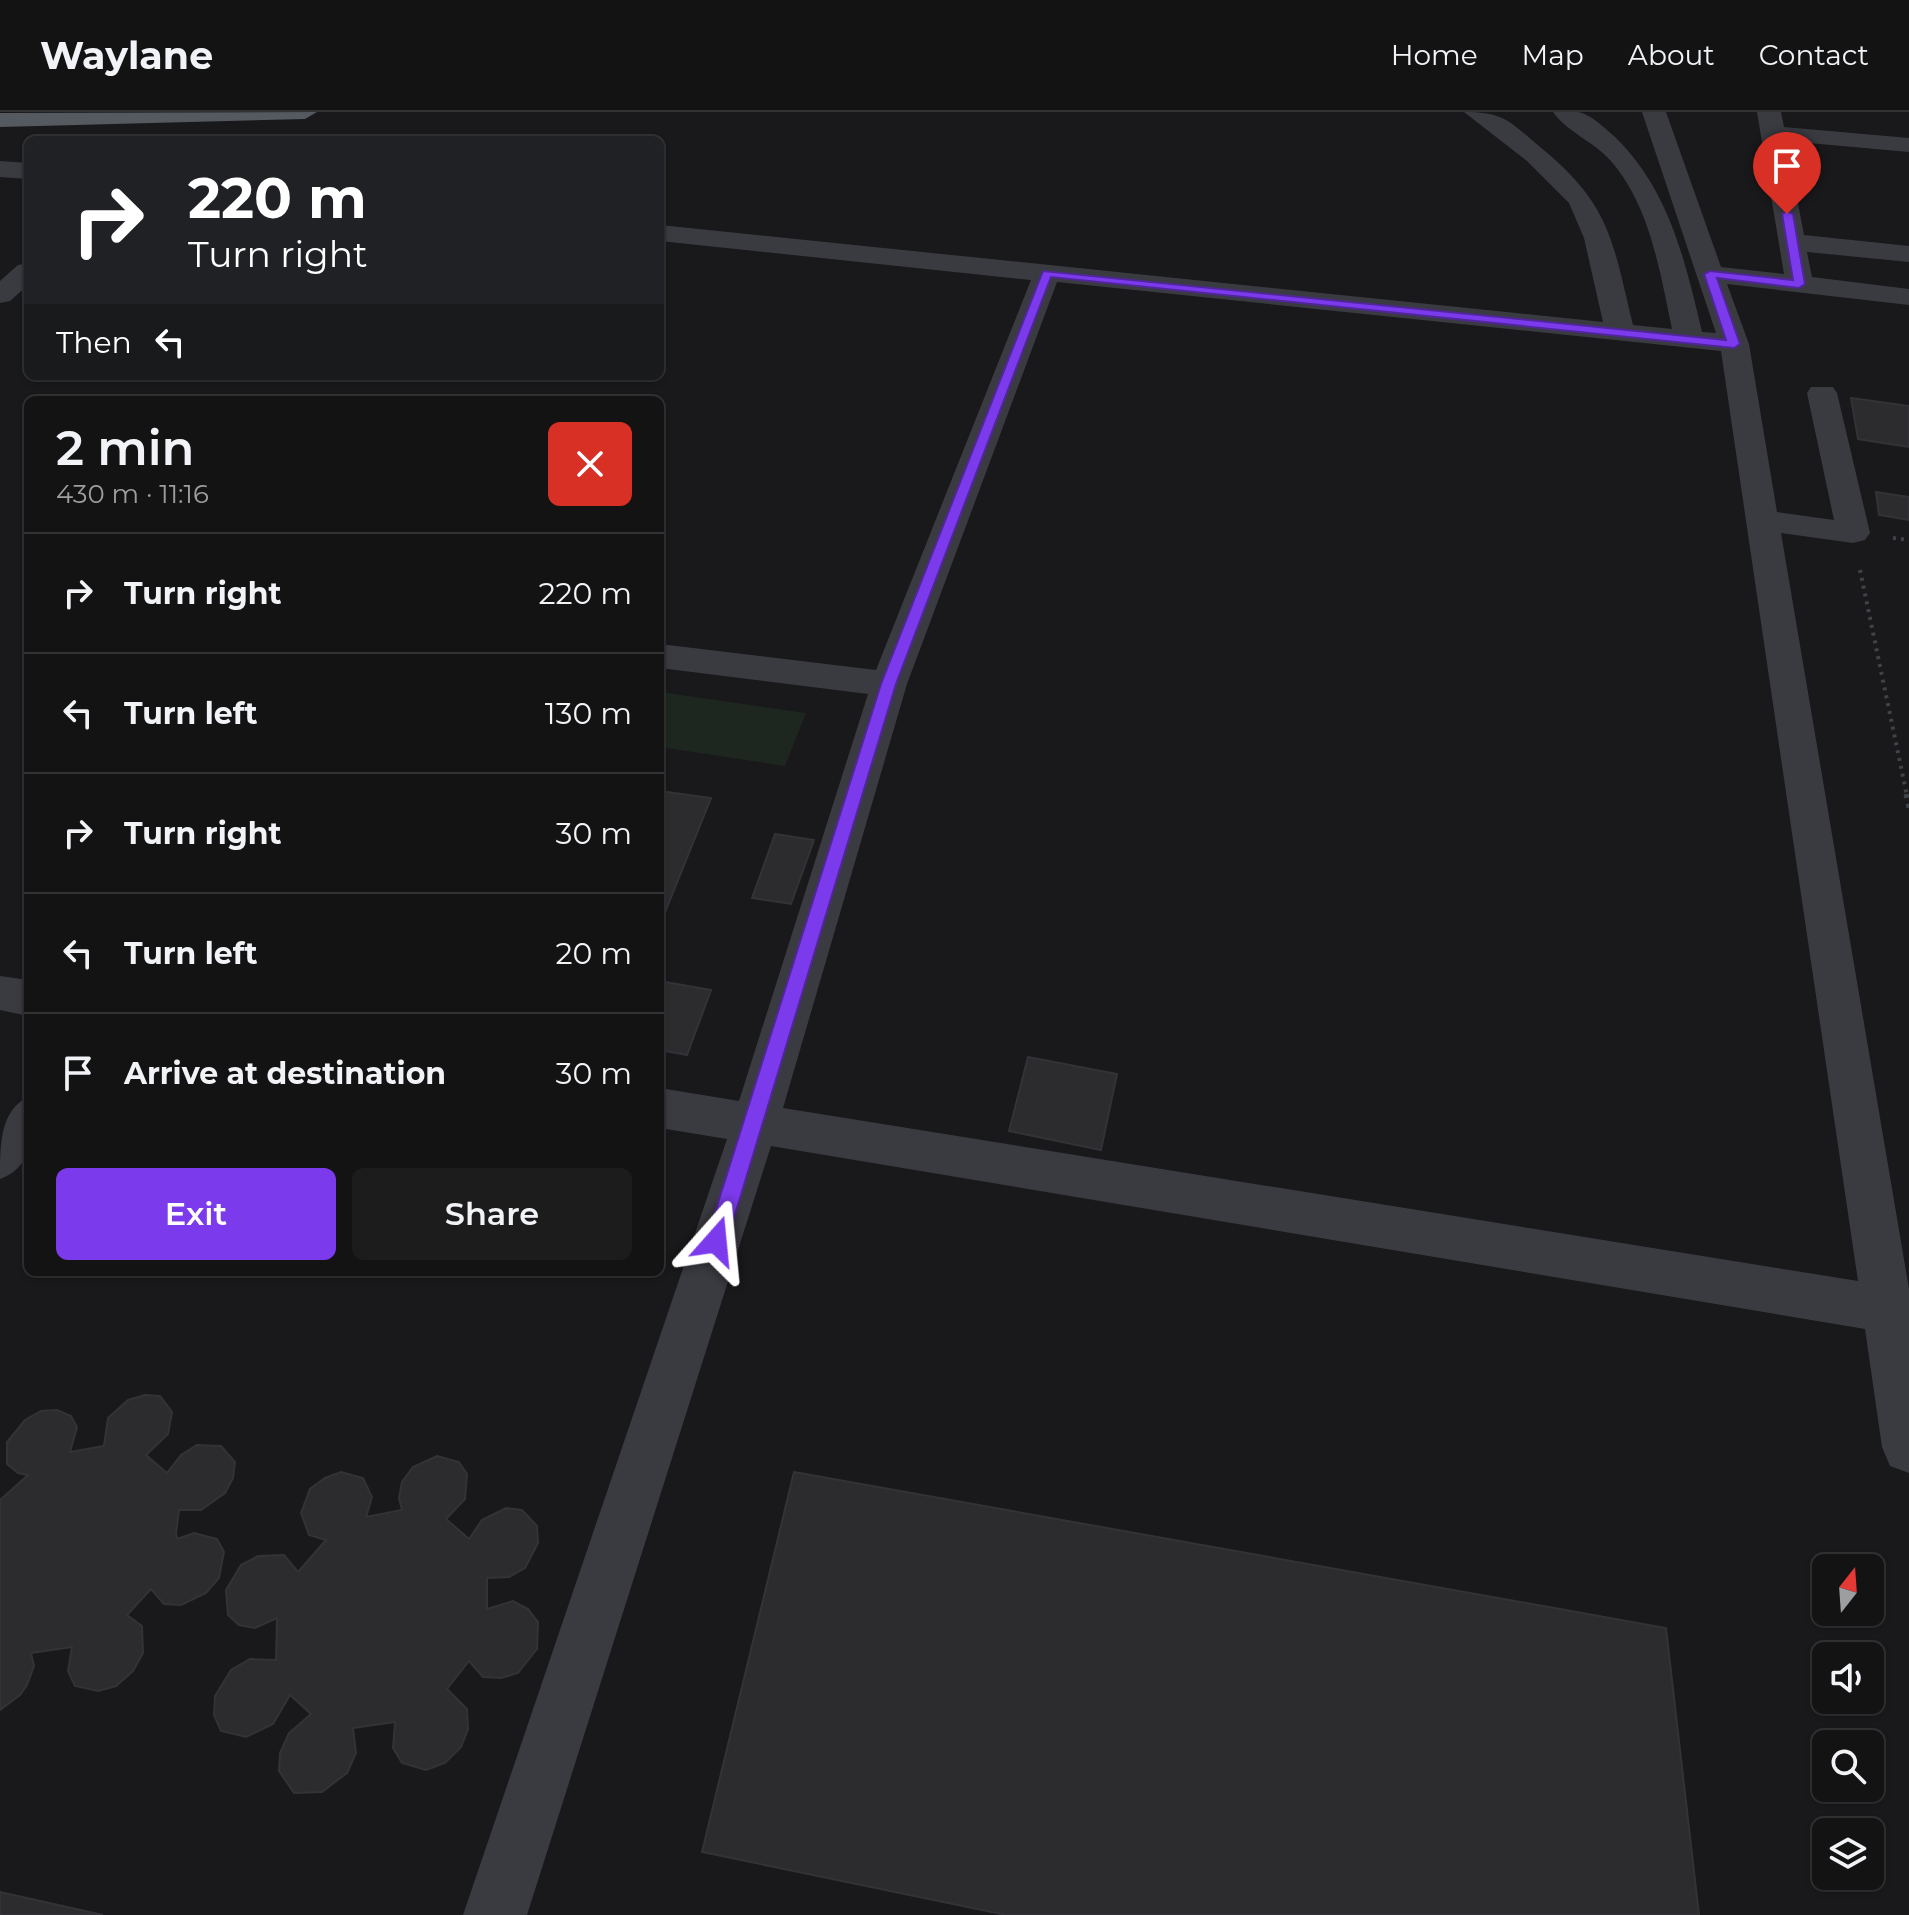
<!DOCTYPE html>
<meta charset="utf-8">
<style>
:root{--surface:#131314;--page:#1c1c1d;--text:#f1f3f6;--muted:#9d9ea0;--line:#323234;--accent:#7c3aed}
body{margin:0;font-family:Montserrat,sans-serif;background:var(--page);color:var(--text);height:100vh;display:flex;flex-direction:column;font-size:30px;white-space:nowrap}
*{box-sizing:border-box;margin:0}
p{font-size:26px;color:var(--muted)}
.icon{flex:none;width:44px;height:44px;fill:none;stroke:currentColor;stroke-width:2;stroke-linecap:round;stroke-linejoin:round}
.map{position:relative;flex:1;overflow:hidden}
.sheet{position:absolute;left:24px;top:284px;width:640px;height:880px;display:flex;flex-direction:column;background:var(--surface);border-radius:12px;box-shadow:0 2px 6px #0004,0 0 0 2px var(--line)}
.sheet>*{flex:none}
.top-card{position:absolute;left:24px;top:24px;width:640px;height:244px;border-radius:12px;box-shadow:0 2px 6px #0004,0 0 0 2px var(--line);background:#202124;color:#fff;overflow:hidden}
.needle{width:52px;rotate:17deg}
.controls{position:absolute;left:1812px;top:1442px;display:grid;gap:16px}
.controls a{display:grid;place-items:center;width:72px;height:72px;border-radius:12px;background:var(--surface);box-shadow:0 2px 6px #0004,0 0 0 2px var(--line);font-size:40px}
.pin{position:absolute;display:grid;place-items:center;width:68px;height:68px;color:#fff;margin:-82px -34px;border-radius:50% 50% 50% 0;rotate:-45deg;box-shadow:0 0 8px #0007}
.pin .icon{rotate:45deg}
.me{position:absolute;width:88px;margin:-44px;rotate:18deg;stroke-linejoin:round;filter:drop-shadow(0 0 6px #0008)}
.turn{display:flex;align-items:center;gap:28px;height:168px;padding:0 32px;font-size:36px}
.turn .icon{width:104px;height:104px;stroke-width:2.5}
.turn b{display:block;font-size:56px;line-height:68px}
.then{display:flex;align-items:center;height:76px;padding:0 32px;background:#0003;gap:16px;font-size:30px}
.round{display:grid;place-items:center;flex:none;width:84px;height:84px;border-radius:12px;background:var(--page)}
.headline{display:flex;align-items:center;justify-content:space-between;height:136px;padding:0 32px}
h1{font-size:48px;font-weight:600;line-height:60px}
.action{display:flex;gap:16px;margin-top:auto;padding:16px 32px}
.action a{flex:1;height:92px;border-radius:12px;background:var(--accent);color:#fff;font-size:32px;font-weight:600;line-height:92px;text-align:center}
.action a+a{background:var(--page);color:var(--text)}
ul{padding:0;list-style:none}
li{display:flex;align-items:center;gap:24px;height:120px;padding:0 32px;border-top:2px solid var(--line)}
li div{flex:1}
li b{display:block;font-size:30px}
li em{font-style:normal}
header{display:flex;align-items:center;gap:48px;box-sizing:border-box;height:112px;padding:0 40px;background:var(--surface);border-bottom:2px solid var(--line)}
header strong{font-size:38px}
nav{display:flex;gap:44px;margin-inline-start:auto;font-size:28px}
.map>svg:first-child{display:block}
.green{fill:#1e271f}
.building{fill:#2c2c2f;stroke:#333337;stroke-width:2}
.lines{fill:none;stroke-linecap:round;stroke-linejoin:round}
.path-far1{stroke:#3f4248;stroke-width:4;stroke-dasharray:3 5;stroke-linecap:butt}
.path{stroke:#3f4248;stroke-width:5;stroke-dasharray:4 6;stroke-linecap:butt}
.minor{fill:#393b41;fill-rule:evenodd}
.major{fill:#555960;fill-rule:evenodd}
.route{fill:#7c3aed;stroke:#51269a;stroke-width:2}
</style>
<header>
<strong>Waylane</strong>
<nav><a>Home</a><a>Map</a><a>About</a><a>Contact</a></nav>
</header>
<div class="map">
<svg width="1909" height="1803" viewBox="0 0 1909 1803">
<rect width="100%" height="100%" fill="#19191b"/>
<!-- green -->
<path class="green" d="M660,580L806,601L785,654L660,635Z"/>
<!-- building -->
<g class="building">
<path d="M1851,286L1909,294V335L1858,327Z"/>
<path d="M1876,380L1909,385V408L1879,403Z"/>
<path d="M660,679L711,686L660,813Z"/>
<path d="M775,722L814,728L791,792L752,786Z"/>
<path d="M660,869L711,878L687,943L660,938Z"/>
<path d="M1028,945L1117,962L1101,1038L1009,1019Z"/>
<path d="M145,1283L160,1284L172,1300L168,1322L146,1343L167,1361L181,1343L197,1333L221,1334L235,1350L233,1366L225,1381L201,1398H179L176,1421L177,1427L194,1421L217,1427L224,1440L219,1466L206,1481L181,1493L164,1492L151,1477L127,1503L142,1514L143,1541L133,1559L116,1574L98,1579L75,1574L68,1559L72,1535L31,1541L34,1554L27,1573L20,1583L0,1598V1388L28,1363L18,1361L7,1352V1330L25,1308L41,1299L57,1298L71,1304L77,1315L70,1340L104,1334L108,1306L128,1288Z"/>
<path d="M437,1344L459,1350L467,1362L465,1387L446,1407L469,1427L482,1408L506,1396L522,1398L537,1414L538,1431L525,1456L509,1465L487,1466V1497L513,1489L528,1497L538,1510L537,1537L518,1561L501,1566L483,1565L469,1549L447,1577L467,1597L468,1617L461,1635L445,1651L426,1658L402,1651L393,1636L395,1610L353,1616L356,1641L347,1661L322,1680L294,1681L279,1659L280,1641L289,1621L311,1602L290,1583L273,1612L246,1625L221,1619L214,1603L215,1584L231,1558L250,1547L276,1548L277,1506L255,1516L239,1513L228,1503L226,1478L241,1453L258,1444L284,1443L298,1460L326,1428L309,1423L301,1401L310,1377L325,1366L341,1360L363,1366L372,1385L366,1405L402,1398L399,1386L402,1370L413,1355Z"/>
<path d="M794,1360L1666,1516L1699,1803H1006L702,1740Z"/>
<path d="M0,1780L103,1803H0Z"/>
</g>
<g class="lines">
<!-- path-far1 -->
<g class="path-far1">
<path d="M1893,426L1909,428"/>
<path d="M1860,458L1907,684"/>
</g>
<!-- path -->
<path class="path" d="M1906,682L1909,696"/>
<!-- minor -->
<g class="minor">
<path d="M1464,0C1504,0 1509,9 1539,34C1611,93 1612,127 1633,213L1672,217C1660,160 1650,93 1610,48C1594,30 1566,19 1553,0C1561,0 1570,0 1578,0C1590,2 1605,16 1614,24C1669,77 1685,148 1702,220L1716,221L1642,0H1666L1721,155L1784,162L1757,0H1781L1784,15L1909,26V40L1786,29L1804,123L1909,134V150L1807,140L1812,165L1909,177V193L1727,172L1749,232L1777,400L1834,408L1807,281L1811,275H1833L1837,281L1870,421L1865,428L1853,431L1781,421L1909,1177V1361L1890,1354L1882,1335L1865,1217L771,1034L527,1803H463L727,1027L660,1016V976L739,989L868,582L660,556V532L876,558L1031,168L660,129V113L1603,210L1584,126L1569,91L1527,49ZM1057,170L1721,239L1858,1169L783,996L907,572Z"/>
<path d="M0,49L28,51V67L0,65Z"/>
<path d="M28,151V173L10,189L0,191V169L18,153Z"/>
<path d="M0,864L28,868V904L0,898Z"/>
<path d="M28,985C28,1020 38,1053 0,1067C0,1032 0,999 28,985Z"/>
</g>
<!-- major -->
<path class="major" d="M317,0L305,7L0,15V1Z"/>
</g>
<!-- route -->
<path class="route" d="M1787,99L1793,102L1805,172L1799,176L1717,166L1740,232L1734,236L1051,165L896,572L727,1129L724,1135H709L706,1129L881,572L1043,159L1726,228L1704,162L1710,159L1793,168L1782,102Z"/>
</svg>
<div class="controls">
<a><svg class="needle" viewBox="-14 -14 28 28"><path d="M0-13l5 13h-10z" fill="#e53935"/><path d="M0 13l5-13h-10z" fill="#9d9ea0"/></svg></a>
<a><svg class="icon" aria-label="sound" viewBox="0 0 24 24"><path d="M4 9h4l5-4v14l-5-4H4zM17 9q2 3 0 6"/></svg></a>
<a><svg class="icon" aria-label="search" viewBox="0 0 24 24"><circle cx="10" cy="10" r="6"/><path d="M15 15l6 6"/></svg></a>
<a><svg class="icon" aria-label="layers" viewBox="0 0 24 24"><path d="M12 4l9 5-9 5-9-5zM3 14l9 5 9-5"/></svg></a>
</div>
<div class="pin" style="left:1787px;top:102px;background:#d93025"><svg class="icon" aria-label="arrive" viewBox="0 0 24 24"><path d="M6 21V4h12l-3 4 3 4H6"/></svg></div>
<svg class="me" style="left:716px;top:1129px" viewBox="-20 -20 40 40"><path d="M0-17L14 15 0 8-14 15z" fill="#7c3aed" stroke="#fff" stroke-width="4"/></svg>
<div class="top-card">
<div class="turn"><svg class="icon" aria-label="right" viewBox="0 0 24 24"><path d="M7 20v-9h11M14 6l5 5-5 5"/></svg><div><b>220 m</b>Turn right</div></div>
<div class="then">Then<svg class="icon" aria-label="left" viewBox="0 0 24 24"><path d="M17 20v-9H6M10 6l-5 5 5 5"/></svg></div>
</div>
<section class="sheet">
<div class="headline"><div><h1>2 min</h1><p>430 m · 11:16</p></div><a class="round" style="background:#d93025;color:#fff"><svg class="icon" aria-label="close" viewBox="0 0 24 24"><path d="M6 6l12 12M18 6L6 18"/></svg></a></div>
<ul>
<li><svg class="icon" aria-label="right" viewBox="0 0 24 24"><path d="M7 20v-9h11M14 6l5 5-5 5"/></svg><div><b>Turn right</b></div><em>220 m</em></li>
<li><svg class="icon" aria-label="left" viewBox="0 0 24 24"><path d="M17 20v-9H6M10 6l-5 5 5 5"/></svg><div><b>Turn left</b></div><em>130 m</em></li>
<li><svg class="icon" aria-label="right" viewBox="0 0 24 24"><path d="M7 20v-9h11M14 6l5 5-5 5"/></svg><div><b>Turn right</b></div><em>30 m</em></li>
<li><svg class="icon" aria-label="left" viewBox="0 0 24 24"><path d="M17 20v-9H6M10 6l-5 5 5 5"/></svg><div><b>Turn left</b></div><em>20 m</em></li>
<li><svg class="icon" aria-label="arrive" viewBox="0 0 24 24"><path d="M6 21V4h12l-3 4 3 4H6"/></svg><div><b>Arrive at destination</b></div><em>30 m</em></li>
</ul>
<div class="action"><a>Exit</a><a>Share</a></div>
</section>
</div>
